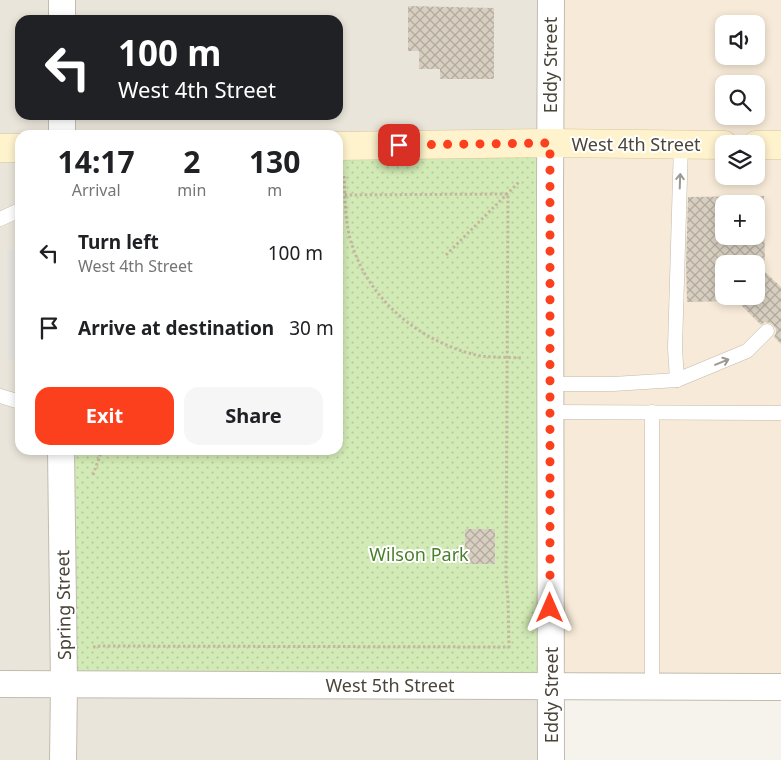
<!DOCTYPE html>
<meta charset="utf-8">
<style>
:root{--surface:#fff;--page:#f6f6f6;--text:#202124;--muted:#757577;--accent:#fc3f1d}
body{margin:0;font-family:"Noto Sans",sans-serif;background:var(--page);color:var(--text);height:100vh;display:flex;flex-direction:column;font-size:19px;white-space:nowrap}
*{box-sizing:border-box;margin:0}
p{font-size:16px;color:var(--muted)}
.icon{flex:none;width:28px;height:28px;fill:none;stroke:currentColor;stroke-width:2;stroke-linecap:round;stroke-linejoin:round}
.map{position:relative;flex:1;overflow:hidden}
.sheet{position:absolute;left:15px;top:130px;width:328px;height:325px;display:flex;flex-direction:column;background:var(--surface);border-radius:15px;box-shadow:0 2px 8px #0003}
.sheet>*{flex:none}
.guide{position:absolute;left:15px;top:15px;width:328px;height:105px;border-radius:15px;box-shadow:0 2px 8px #0003;background:#202124;color:#fff;overflow:hidden}
.tools{position:absolute;left:715px;top:15px;display:grid;gap:10px}
.tools a{display:grid;place-items:center;width:50px;height:50px;border-radius:10px;background:var(--surface);box-shadow:0 2px 8px #0003;font-size:25px}
.pin{position:absolute;display:grid;place-items:center;width:42px;height:42px;color:#fff;margin:-21px;border-radius:10px;box-shadow:0 2px 8px #0006}
.me{position:absolute;width:55px;margin:-28px;rotate:0deg;stroke-linejoin:round;filter:drop-shadow(0 0 4px #0008)}
.turn{display:flex;align-items:center;gap:18px;height:105px;padding:0 20px;font-size:22px}
.turn .icon{width:65px;height:65px;stroke-width:2.5}
.turn b{display:block;font-size:35px;line-height:42px}
.eta{display:flex;justify-content:space-evenly;align-items:center;height:85px;text-align:center}
.eta b{font-size:30px;font-weight:700;line-height:35px}
.button{display:flex;gap:10px;margin-top:auto;padding:10px 20px}
.button a{flex:1;height:58px;border-radius:15px;background:var(--accent);color:#fff;font-size:20px;font-weight:700;line-height:58px;text-align:center}
.button a+a{background:var(--page);color:var(--text)}
ul{padding:0;list-style:none}
li{display:flex;align-items:center;gap:15px;height:75px;padding:0 20px}
li div{flex:1}
li b{display:block;font-size:19px}
li em{font-style:normal}
.map>svg:first-child{display:block}
.residential{fill:#eae5da;fill-rule:evenodd}
.commercial{fill:#f7ead8;fill-rule:evenodd}
.park{fill:url(#park-dots)}
.parking{fill:#e5e3e0}
.building{fill:url(#building-cross-hatch);fill-rule:evenodd}
.lines{fill:none;stroke-linecap:round;stroke-linejoin:round}
.lane-casing{stroke:#c2bbae;stroke-width:15}
.street-casing{stroke:#c2bbae;stroke-width:28}
.secondary-casing{stroke:#d6c79b;stroke-width:29}
.path{stroke:#c4b79f;stroke-width:3;stroke-dasharray:2.5 2.5;stroke-linecap:butt}
.lane{stroke:#fff;stroke-width:14}
.street{stroke:#fff;stroke-width:26}
.secondary{stroke:#fff3cd;stroke-width:28}
.oneway{stroke:#9c9892}
.route{stroke:#fc3f1d;stroke-width:9;stroke-dasharray:0 16.2}
.labels{text-anchor:middle;dominant-baseline:central;stroke-width:4;stroke-linejoin:round;paint-order:stroke}
.street-label{font-size:18px;fill:#4b4439;stroke:#fff}
.park-label{font-size:18px;fill:#4a7f2a;stroke:#fff}
</style>
<div class="map">
<svg width="781" height="760" viewBox="0 0 781 760">
<defs>
<pattern id="park-dots" width="8" height="8" patternUnits="userSpaceOnUse" patternTransform="scale(1.25)"><rect width="8" height="8" fill="#d2eab5"/><path d="M2 2h.1M6 6h.1" fill="none" stroke="#b6ca9c" stroke-width="1.8" stroke-linecap="round"/></pattern>
<pattern id="building-cross-hatch" width="8" height="8" patternUnits="userSpaceOnUse" patternTransform="scale(1.25)"><rect width="8" height="8" fill="#d8cfc1"/><path d="M0 0l8 8M0 8l8-8" fill="none" stroke="#b1aa9e"/></pattern>
</defs>
<rect width="100%" height="100%" fill="#f6f3ec"/>
<!-- residential -->
<path class="residential" d="M0,0H551L550,143L338,135H20V450H61L550,686L551,760H0ZM20,20H338V115H20Z"/>
<!-- commercial -->
<path class="commercial" d="M551,0H781V687L550,686ZM724,24H756V56H724ZM724,84H756V116H724ZM724,144H756V176H724ZM724,204H756V236H724ZM724,264H756V296H724Z"/>
<!-- park -->
<path class="park" d="M550,143V686L64,684L61,450H338V146Z"/>
<!-- parking -->
<path class="parking" d="M7,251H20V360H8Z"/>
<!-- building -->
<g class="building">
<path d="M408,6L494,8V79H440V69H419V51H408Z"/>
<path d="M764,196L765,272L781,287V344L774,337L776,333V329L773,325L770,323L765,322L761,325L737,301L687,302L686,265L688,197ZM724,204H756V236H724ZM724,264H756V296H724Z"/>
<rect x="465" y="529" width="30" height="35"/>
</g>
<g class="lines">
<!-- lane casing -->
<g class="lane-casing">
<g id="lane">
<path d="M0,219L20,210"/>
<path d="M677,380L675,348L681,144"/>
<path d="M550,384H613L677,380L747,351L767,331"/>
<path d="M0,396L20,402"/>
<path d="M550,412L781,413"/>
<path d="M652,412V686"/>
</g>
</g>
<!-- street casing -->
<g class="street-casing">
<g id="street">
<path d="M62,0V20"/>
<path d="M551,0L550,189L551,760"/>
<path d="M62,115V135"/>
<path d="M61,450L64,684L63,760"/>
<path d="M0,684L781,687"/>
</g>
</g>
<!-- secondary casing -->
<g class="secondary-casing">
<g id="secondary">
<path d="M756,145H781"/>
<path d="M338,146L550,143L724,145"/>
<path d="M0,148H20"/>
</g>
</g>
<!-- path -->
<g class="path">
<path d="M344,176C345,198 345,224 352,245C370,300 417,339 472,354C485,358 508,357 522,358"/>
<path d="M446,255L520,181"/>
<path d="M93,475L102,450"/>
<path d="M93,647L100,646L509,647L508,599L506,579L508,194L338,195"/>
</g>
<!-- lane -->
<use href="#lane" class="lane"/>
<!-- street -->
<use href="#street" class="street"/>
<!-- secondary -->
<use href="#secondary" class="secondary"/>
</g>
<!-- one-way arrows -->
<defs><path id="oneway-shaft" d="M-6 0H5M1.5-3L5.5 0L1.5 3" fill="none" stroke-width="1.6" stroke-linecap="round" stroke-linejoin="round" transform="scale(1.25)"/></defs>
<g class="oneway">
<use href="#oneway-shaft" transform="translate(680 181) rotate(-88)"/>
<use href="#oneway-shaft" transform="translate(722 362) rotate(-22)"/>
</g>
<g class="lines">
<!-- route -->
<path class="route" d="M399,145L550,143V608"/>
</g>
<g class="labels">
<!-- street labels -->
<g class="street-label">
<text transform="translate(550 65) rotate(-90)">Eddy Street</text>
<text x="636" y="144">West 4th Street</text>
<text transform="translate(63 605) rotate(-91)">Spring Street</text>
<text x="390" y="685">West 5th Street</text>
<text transform="translate(551 695) rotate(-90)">Eddy Street</text>
</g>
<!-- park labels -->
<g class="park-label">
<text x="419" y="554">Wilson Park</text>
</g>
</g>
</svg>
<div class="tools">
<a><svg class="icon" aria-label="sound" viewBox="0 0 24 24"><path d="M4 9h4l5-4v14l-5-4H4zM17 9q2 3 0 6"/></svg></a>
<a><svg class="icon" aria-label="search" viewBox="0 0 24 24"><circle cx="10" cy="10" r="6"/><path d="M15 15l6 6"/></svg></a>
<a><svg class="icon" aria-label="layers" viewBox="0 0 24 24"><path d="M12 4l9 5-9 5-9-5zM3 14l9 5 9-5"/></svg></a>
<a>+</a>
<a>−</a>
</div>
<div class="pin" style="left:399px;top:145px;background:#d93025"><svg class="icon" aria-label="arrive" viewBox="0 0 24 24"><path d="M6 21V4h12l-3 4 3 4H6"/></svg></div>
<svg class="me" style="left:550px;top:608px" viewBox="-20 -20 40 40"><path d="M0-17L14 15 0 8-14 15z" fill="#fc3f1d" stroke="#fff" stroke-width="4"/></svg>
<div class="guide">
<div class="turn"><svg class="icon" aria-label="left" viewBox="0 0 24 24"><path d="M17 20v-9H6M10 6l-5 5 5 5"/></svg><div><b>100 m</b>West 4th Street</div></div>
</div>
<section class="sheet">
<div class="eta">
<div><b>14:17</b><p>Arrival</p></div>
<div><b>2</b><p>min</p></div>
<div><b>130</b><p>m</p></div>
</div>
<ul>
<li><svg class="icon" aria-label="left" viewBox="0 0 24 24"><path d="M17 20v-9H6M10 6l-5 5 5 5"/></svg><div><b>Turn left</b><p>West 4th Street</p></div><em>100 m</em></li>
<li><svg class="icon" aria-label="arrive" viewBox="0 0 24 24"><path d="M6 21V4h12l-3 4 3 4H6"/></svg><div><b>Arrive at destination</b></div><em>30 m</em></li>
</ul>
<div class="button"><a>Exit</a><a>Share</a></div>
</section>
</div>
